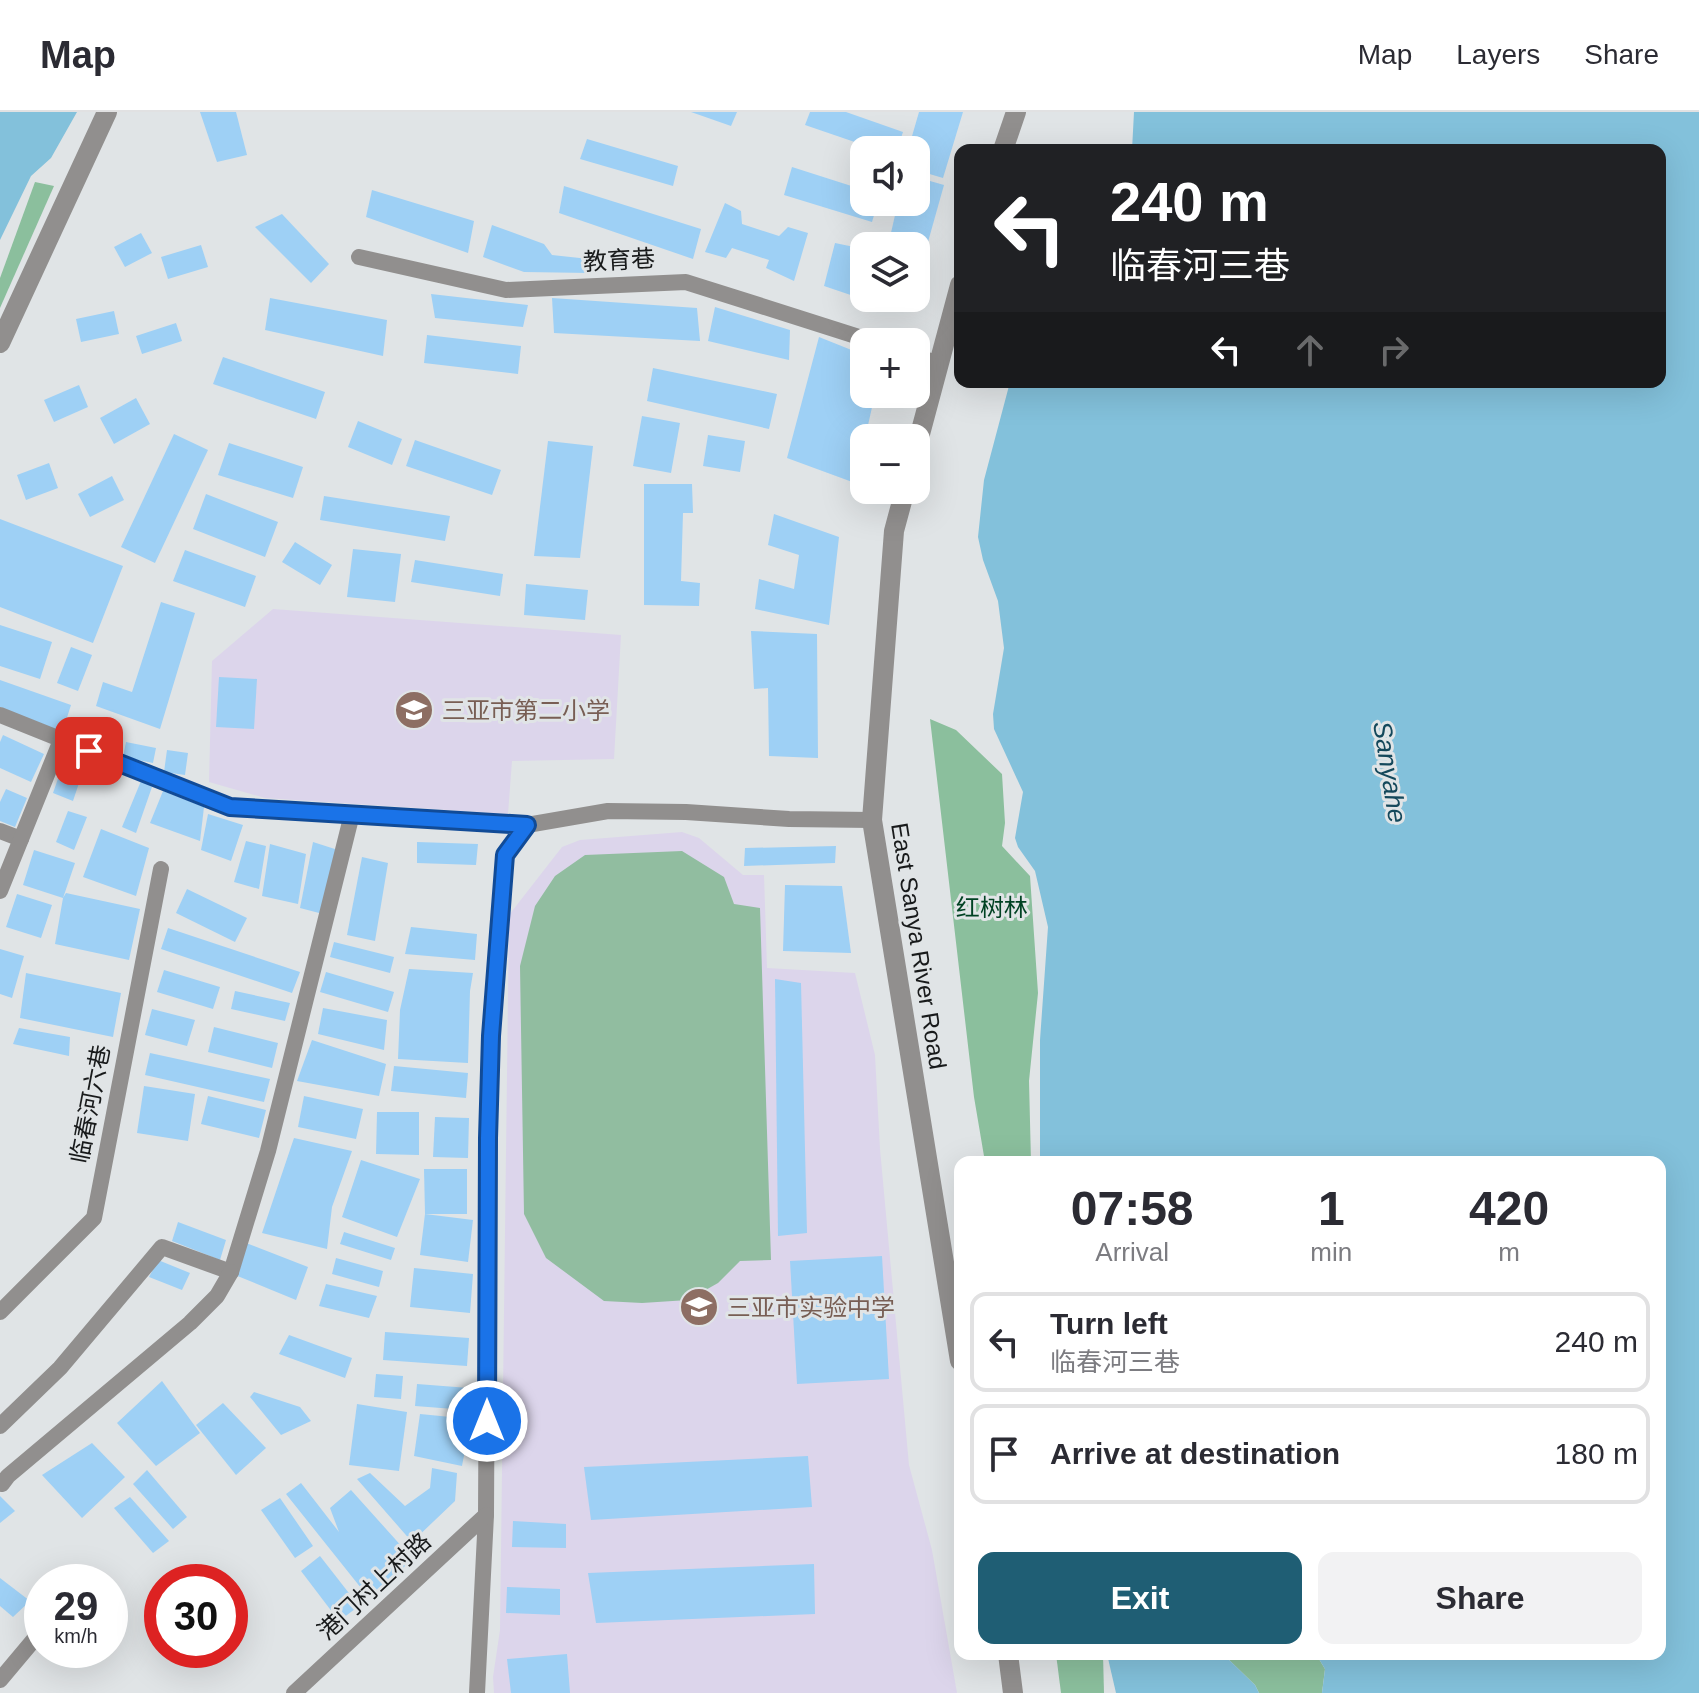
<!DOCTYPE html>
<meta charset="utf-8">
<style>
:root{--surface:#fff;--page:#f2f2f3;--text:#2b2b33;--muted:#7c7c81;--line:#e1e1e2;--accent:#1f5e74}
body{margin:0;font-family:Helvetica,"Noto Sans SC",sans-serif;background:var(--page);color:var(--text);height:100vh;display:flex;flex-direction:column;font-size:30px;white-space:nowrap}
*{box-sizing:border-box;margin:0}
p{font-size:26px;color:var(--muted)}
.icon{flex:none;width:44px;height:44px;fill:none;stroke:currentColor;stroke-width:2;stroke-linecap:round;stroke-linejoin:round}
.map{position:relative;flex:1;overflow:hidden}
.drawer{position:absolute;left:954px;top:1044px;width:712px;height:504px;display:flex;flex-direction:column;background:var(--surface);border-radius:16px;box-shadow:0 8px 32px #0002}
.drawer>*{flex:none}
.hud{position:absolute;left:954px;top:32px;width:712px;height:244px;border-radius:16px;box-shadow:0 8px 32px #0002;background:#202124;color:#fff;overflow:hidden}
.fabs{position:absolute;left:850px;top:24px;display:grid;gap:16px}
.fabs a{display:grid;place-items:center;width:80px;height:80px;border-radius:16px;background:var(--surface);box-shadow:0 8px 32px #0002;font-size:40px}
.speed{position:absolute;left:24px;top:1452px;display:flex;gap:16px;font-size:40px;font-weight:700;text-align:center}
.speed>*{display:grid;place-content:center;width:104px;height:104px;border-radius:50%;background:var(--surface);box-shadow:0 8px 32px #0002;line-height:1}
.speed small{font-size:20px;font-weight:400}
.speed .limit{border:12px solid #d22;background:#fff;color:#111}
.pin{position:absolute;display:grid;place-items:center;width:68px;height:68px;color:#fff;margin:-34px;border-radius:16px;box-shadow:0 4px 12px #0006}
.me{position:absolute;width:88px;margin:-44px;rotate:0deg;stroke-linejoin:round;filter:drop-shadow(0 0 6px #0008)}
.turn{display:flex;align-items:center;gap:28px;height:168px;padding:0 24px;font-size:36px}
.turn .icon{width:104px;height:104px;stroke-width:2.5}
.turn b{display:block;font-size:56px;line-height:68px}
.lanes{display:flex;align-items:center;height:76px;padding:0 24px;background:#0003;justify-content:center;gap:40px;direction:ltr}
.lanes .off{opacity:.35}
.eta{display:flex;justify-content:space-evenly;align-items:center;height:136px;text-align:center}
.eta b{font-size:48px;font-weight:800;line-height:56px}
.button{display:flex;gap:16px;margin-top:auto;padding:16px 24px}
.button a{flex:1;height:92px;border-radius:16px;background:var(--accent);color:#fff;font-size:32px;font-weight:800;line-height:92px;text-align:center}
.button a+a{background:var(--page);color:var(--text)}
ul{padding:0;list-style:none}
li{display:flex;align-items:center;gap:24px;height:100px;margin:0 16px 12px;padding:0 8px;border:4px solid var(--line);border-radius:16px}
li div{flex:1}
li b{display:block;font-size:30px}
li em{font-style:normal}
header{display:flex;align-items:center;gap:48px;box-sizing:border-box;height:112px;padding:0 40px;background:var(--surface);border-bottom:2px solid var(--line)}
header strong{font-size:38px}
nav{display:flex;gap:44px;margin-inline-start:auto;font-size:28px}
.map>svg:first-child{display:block}
.education{fill:#dcd5eb}
.green{fill:#91bda0}
.forest{fill:#8bbf9d}
.water{fill:#83c1db}
.building{fill:#9ed0f5}
.lines{fill:none;stroke-linecap:round;stroke-linejoin:round}
.minor{stroke:#918f8e;stroke-width:16}
.tertiary{stroke:#918f8e;stroke-width:20}
.route-casing{stroke:#114b97;stroke-width:20}
.route{stroke:#1a73e8;stroke-width:14}
.labels{text-anchor:middle;dominant-baseline:central;stroke-width:6;stroke-linejoin:round;paint-order:stroke}
.street-label{font-size:24px;fill:#181a1b;stroke:#e0e4e6}
.education-label{font-size:24px;fill:#785e54;stroke:#e0e4e6;text-anchor:start}
.park-label{font-size:24px;fill:#004223;stroke:#e0e4e6}
.water-label{font-size:26px;font-style:italic;fill:#14485b;stroke:#e0e4e6}
</style>
<header>
<strong>Map</strong>
<nav><a>Map</a><a>Layers</a><a>Share</a></nav>
</header>
<div class="map">
<svg width="1699" height="1581" viewBox="0 0 1699 1581">
<rect width="100%" height="100%" fill="#e0e4e6"/>
<!-- education -->
<g class="education">
<path d="M273,497L621,523L614,647L512,649L508,702L265,686L209,670L212,549Z"/>
<path d="M682,720L699,726L743,763H764L767,856L855,861L875,943L880,1037L909,1353L932,1438L957,1581H494L493,1565L500,1518L509,803L562,735L580,728Z"/>
</g>
<!-- green -->
<path class="green" d="M682,739L724,765L734,792L760,796L771,1148L740,1149L718,1171L688,1188L642,1191L604,1189L546,1146L524,1102L520,854L535,794L555,764L585,743Z"/>
<!-- forest -->
<g class="forest">
<path d="M35,70L54,74L0,196V166Z"/>
<path d="M930,607L956,618L1002,662L1005,711L1002,734L1030,764L1038,881L1029,969L1031,1050H985L974,985Z"/>
<path d="M1056,1542H1103L1104,1581H1061Z"/>
<path d="M1223,1542H1316L1325,1557L1322,1581H1259L1255,1573Z"/>
</g>
<!-- water -->
<g class="water">
<path d="M0,0H77L51,46L31,64L0,128Z"/>
<path d="M1134,0H1699V1581H1322L1325,1557L1316,1542H1660V1050H1040V928L1048,815L1035,759L1018,735L1015,726L1023,680L994,617L993,602L1004,536L998,489L983,448L978,425L984,368L1010,270H1660V38H1132Z"/>
<path d="M1107,1542H1223L1255,1573L1259,1581H1116Z"/>
</g>
<!-- building -->
<g class="building">
<path d="M200,0H236L247,43L217,50Z"/>
<path d="M691,0H737L731,14Z"/>
<path d="M810,0H846L903,20L897,38H878L805,13Z"/>
<path d="M919,0H963L943,66L916,58V38H908Z"/>
<path d="M587,27L678,54L673,74L580,47Z"/>
<path d="M792,55L864,78V90H878L872,110L784,83Z"/>
<path d="M916,65L944,73L917,169L916,134H888L898,90H916Z"/>
<path d="M564,74L701,117L693,147L559,101Z"/>
<path d="M372,78L474,109L468,141L366,105Z"/>
<path d="M725,91L741,99L742,112L779,124L788,115L808,121L794,169L766,156L769,148L732,136L726,146L705,140Z"/>
<path d="M282,102L329,152L311,171L255,115Z"/>
<path d="M492,113L544,132L552,143L589,147L590,161L524,160L483,145Z"/>
<path d="M141,121L152,141L125,155L114,135Z"/>
<path d="M835,131L864,137V186H912L908,199L901,200L824,174Z"/>
<path d="M201,133L208,155L168,167L161,145Z"/>
<path d="M431,182L528,193L523,215L435,206Z"/>
<path d="M270,186L387,208L383,244L265,218Z"/>
<path d="M552,186L697,196L700,229L554,221Z"/>
<path d="M715,195L790,218L789,248L708,229Z"/>
<path d="M114,199L119,222L81,230L76,207Z"/>
<path d="M176,211L182,229L142,242L136,224Z"/>
<path d="M427,223L521,234L518,262L424,251Z"/>
<path d="M819,225L864,243V282H875L855,371L787,346Z"/>
<path d="M223,245L325,280L316,307L213,272Z"/>
<path d="M653,256L777,282L769,317L647,289Z"/>
<path d="M79,273L88,295L54,310L44,288Z"/>
<path d="M136,286L150,312L114,332L100,306Z"/>
<path d="M642,304L680,311L671,361L633,354Z"/>
<path d="M358,309L402,327L392,353L348,335Z"/>
<path d="M174,322L208,338L155,451L121,435Z"/>
<path d="M708,323L745,329L740,360L703,354Z"/>
<path d="M415,328L501,358L492,383L406,354Z"/>
<path d="M548,329L593,334L580,446L534,444Z"/>
<path d="M229,331L303,355L293,386L218,363Z"/>
<path d="M49,351L58,376L26,388L17,363Z"/>
<path d="M112,364L124,388L90,405L78,382Z"/>
<path d="M644,372H692L693,401H683L681,469L700,471L699,494L644,493Z"/>
<path d="M206,382L278,410L265,445L193,417Z"/>
<path d="M324,384L450,404L445,429L320,408Z"/>
<path d="M774,402L839,425L829,513L755,497L759,467L794,477L799,443L768,433Z"/>
<path d="M0,407L123,454L93,531L0,495Z"/>
<path d="M295,430L332,453L320,473L282,450Z"/>
<path d="M353,437L401,442L395,490L347,485Z"/>
<path d="M185,438L256,464L245,495L173,469Z"/>
<path d="M415,448L503,462L500,484L411,470Z"/>
<path d="M526,472L588,478L585,508L524,503Z"/>
<path d="M161,490L195,501L160,617L96,594L103,570L132,580Z"/>
<path d="M0,513L52,530L40,567L0,554Z"/>
<path d="M751,519L817,522L818,646L769,644L768,576L754,577Z"/>
<path d="M71,535L92,543L78,579L57,571Z"/>
<path d="M219,565L257,567L254,617L216,615Z"/>
<path d="M0,568L71,593L62,621L0,595Z"/>
<path d="M91,608L113,617L105,635L84,627Z"/>
<path d="M3,623L44,642L31,670L0,656V630Z"/>
<path d="M126,630L156,636L153,651L123,645Z"/>
<path d="M167,638L188,641L185,663L164,660Z"/>
<path d="M67,641L87,647L73,689L53,681Z"/>
<path d="M141,669L152,675L136,721L122,715Z"/>
<path d="M6,677L27,686L15,715L0,709V690Z"/>
<path d="M163,679L204,695L200,729L150,711Z"/>
<path d="M68,699L87,705L74,738L56,730Z"/>
<path d="M208,702L243,713L231,749L201,738Z"/>
<path d="M101,717L149,736L136,784L83,765Z"/>
<path d="M246,729L266,734L259,777L234,770Z"/>
<path d="M313,730L338,738L323,802L300,796Z"/>
<path d="M417,730L478,732L476,753L417,751Z"/>
<path d="M270,732L306,742L298,792L262,784Z"/>
<path d="M836,734L835,751L744,754L745,736Z"/>
<path d="M34,738L75,751L63,786L66,781L140,797L129,848L55,832L63,786L23,773Z"/>
<path d="M362,745L388,751L375,829L347,823Z"/>
<path d="M785,773L842,774L851,841L783,839Z"/>
<path d="M187,777L247,806L235,830L176,801Z"/>
<path d="M17,782L52,793L41,826L6,815Z"/>
<path d="M411,815L477,822L475,848L405,842Z"/>
<path d="M168,816L300,860L292,881L161,837Z"/>
<path d="M334,830L394,845L390,861L330,845Z"/>
<path d="M0,837L24,844L12,886L0,882Z"/>
<path d="M409,857L473,861L470,879L468,951L398,947L400,898Z"/>
<path d="M164,858L220,875L213,897L157,880Z"/>
<path d="M326,860L394,880L388,900L320,880Z"/>
<path d="M26,861L121,881L113,925L20,906Z"/>
<path d="M775,867L801,871L807,1121L778,1124Z"/>
<path d="M235,879L290,891L285,909L231,897Z"/>
<path d="M323,896L387,908L384,938L318,922Z"/>
<path d="M152,897L195,908L187,934L145,923Z"/>
<path d="M214,915L278,931L272,956L208,940Z"/>
<path d="M19,916L70,925L69,944L13,932Z"/>
<path d="M312,928L386,952L379,984L297,969Z"/>
<path d="M150,941L270,967L264,990L145,963Z"/>
<path d="M394,954L468,961L466,986L391,979Z"/>
<path d="M144,974L195,982L188,1029L137,1021Z"/>
<path d="M208,984L266,998L259,1026L201,1012Z"/>
<path d="M304,984L363,997L356,1027L298,1015Z"/>
<path d="M377,1000H419V1043L376,1042Z"/>
<path d="M435,1005L469,1006L468,1046L433,1045Z"/>
<path d="M294,1026L352,1039L332,1095L327,1137L262,1121Z"/>
<path d="M361,1048L420,1067L397,1125L342,1105Z"/>
<path d="M424,1057H467V1102H425Z"/>
<path d="M425,1102L473,1108L468,1150L420,1143Z"/>
<path d="M178,1110L226,1128L220,1148L172,1129Z"/>
<path d="M344,1120L395,1136L391,1148L340,1132Z"/>
<path d="M246,1131L308,1155L296,1188L235,1163Z"/>
<path d="M882,1144L889,1267L797,1272L790,1149Z"/>
<path d="M336,1146L383,1159L379,1175L332,1162Z"/>
<path d="M158,1148L190,1161L182,1178L149,1165Z"/>
<path d="M414,1156L473,1162L470,1201L410,1195Z"/>
<path d="M326,1172L377,1184L369,1206L319,1194Z"/>
<path d="M385,1220L469,1226L467,1254L383,1248Z"/>
<path d="M289,1223L352,1246L345,1266L279,1242Z"/>
<path d="M376,1262L403,1264L401,1287L374,1285Z"/>
<path d="M162,1269L200,1321L156,1354L117,1311Z"/>
<path d="M417,1272L469,1276L467,1298L415,1294Z"/>
<path d="M254,1280L300,1295L311,1309L281,1323L250,1285Z"/>
<path d="M223,1291L266,1336L236,1363L196,1313Z"/>
<path d="M357,1292L407,1300L399,1359L349,1353Z"/>
<path d="M420,1302L471,1307L462,1354L414,1344Z"/>
<path d="M92,1331L125,1365L82,1406L42,1363Z"/>
<path d="M808,1344L812,1395L591,1408L584,1355Z"/>
<path d="M432,1356L457,1361L455,1389L412,1430L357,1367L370,1361L405,1394L430,1376Z"/>
<path d="M147,1358L187,1405L173,1417L133,1372Z"/>
<path d="M301,1371L339,1420L330,1396L351,1378L413,1447L369,1486L286,1382Z"/>
<path d="M0,1384L15,1399L0,1411Z"/>
<path d="M130,1385L169,1429L153,1441L114,1396Z"/>
<path d="M280,1386L313,1434L295,1446L261,1398Z"/>
<path d="M513,1409L566,1412V1436L512,1435Z"/>
<path d="M320,1444L359,1494L339,1509L301,1459Z"/>
<path d="M814,1452L815,1502L596,1511L588,1461Z"/>
<path d="M0,1466L30,1489L13,1505L0,1494Z"/>
<path d="M507,1475L560,1477V1503L506,1501Z"/>
<path d="M567,1542L570,1581H511L507,1547Z"/>
</g>
<g class="lines">
<!-- minor -->
<g class="minor">
<path d="M359,145L506,178L686,170L875,230"/>
<path d="M916,244L939,252"/>
<path d="M0,603L230,695L527,713L505,743L491,924L488,1026L486,1403L477,1581"/>
<path d="M527,713L608,699L686,700L789,707L872,708"/>
<path d="M0,719L21,727"/>
<path d="M0,779L61,628"/>
<path d="M0,1200L94,1106L161,757"/>
<path d="M0,1314L60,1256L162,1135L231,1160L268,1039L352,702"/>
<path d="M0,1371L2,1372L8,1364L190,1211L217,1184L231,1160"/>
<path d="M0,1568L42,1518"/>
<path d="M294,1581L486,1403"/>
</g>
<!-- tertiary -->
<g class="tertiary">
<path d="M1003,38L1016,0"/>
<path d="M0,231L107,0"/>
<path d="M916,337L960,173"/>
<path d="M905,378L894,419L872,708L960,1249"/>
<path d="M1008,1542L1013,1581"/>
</g>
</g>
<g class="lines">
<!-- route casing -->
<g class="route-casing">
<path id="route" d="M89,639L230,695L527,713L505,743L491,924L488,1026L487,1309"/>
</g>
<!-- route -->
<use href="#route" class="route"/>
</g>
<!-- icons -->
<defs>
<g id="school-disc" transform="scale(2)"><circle r="9.5" fill="#8d6e63" stroke="#e0e4e6"/><path d="M0-5L7-2L0 1L-7-2ZM-4 1L0 2.5L4 1V4Q0 6-4 4Z" fill="#fff"/></g>
</defs>
<g fill-rule="evenodd">
<use href="#school-disc" x="414" y="598"/>
<use href="#school-disc" x="699" y="1195"/>
</g>
<g class="labels">
<!-- street labels -->
<g class="street-label">
<text transform="translate(619 148) rotate(-3)">教育巷</text>
<text transform="translate(919 834) rotate(81)">East Sanya River Road</text>
<text transform="translate(90 992) rotate(-79)">临春河六巷</text>
<text transform="translate(374 1474) rotate(-43)">港门村上村路</text>
</g>
<!-- education labels -->
<g class="education-label">
<text x="442" y="598">三亚市第二小学</text>
<text x="727" y="1195">三亚市实验中学</text>
</g>
<!-- park labels -->
<g class="park-label">
<text x="992" y="795">红树林</text>
</g>
<!-- water labels -->
<g class="water-label">
<text transform="translate(1390 660) rotate(81)">Sanyahe</text>
</g>
</g>
</svg>
<div class="fabs">
<a><svg class="icon" aria-label="sound" viewBox="0 0 24 24"><path d="M4 9h4l5-4v14l-5-4H4zM17 9q2 3 0 6"/></svg></a>
<a><svg class="icon" aria-label="layers" viewBox="0 0 24 24"><path d="M12 4l9 5-9 5-9-5zM3 14l9 5 9-5"/></svg></a>
<a>+</a>
<a>−</a>
</div>
<div class="speed"><div>29<small>km/h</small></div><div class="limit">30</div></div>
<div class="pin" style="left:89px;top:639px;background:#d93025"><svg class="icon" aria-label="arrive" viewBox="0 0 24 24"><path d="M6 21V4h12l-3 4 3 4H6"/></svg></div>
<svg class="me" style="left:487px;top:1309px" viewBox="-20 -20 40 40"><circle r="17" fill="#1a73e8" stroke="#fff" stroke-width="3"/><path d="M0-11L8 9 0 5-8 9z" fill="#fff"/></svg>
<div class="hud">
<div class="turn"><svg class="icon" aria-label="left" viewBox="0 0 24 24"><path d="M17 20v-9H6M10 6l-5 5 5 5"/></svg><div><b>240 m</b>临春河三巷</div></div>
<div class="lanes"><svg class="icon" aria-label="left" viewBox="0 0 24 24"><path d="M17 20v-9H6M10 6l-5 5 5 5"/></svg><svg class="icon off" aria-label="ahead" viewBox="0 0 24 24"><path d="M12 20V5M6 11l6-6 6 6"/></svg><svg class="icon off" aria-label="right" viewBox="0 0 24 24"><path d="M7 20v-9h11M14 6l5 5-5 5"/></svg></div>
</div>
<section class="drawer">
<div class="eta">
<div><b>07:58</b><p>Arrival</p></div>
<div><b>1</b><p>min</p></div>
<div><b>420</b><p>m</p></div>
</div>
<ul>
<li><svg class="icon" aria-label="left" viewBox="0 0 24 24"><path d="M17 20v-9H6M10 6l-5 5 5 5"/></svg><div><b>Turn left</b><p>临春河三巷</p></div><em>240 m</em></li>
<li><svg class="icon" aria-label="arrive" viewBox="0 0 24 24"><path d="M6 21V4h12l-3 4 3 4H6"/></svg><div><b>Arrive at destination</b></div><em>180 m</em></li>
</ul>
<div class="button"><a>Exit</a><a>Share</a></div>
</section>
</div>
